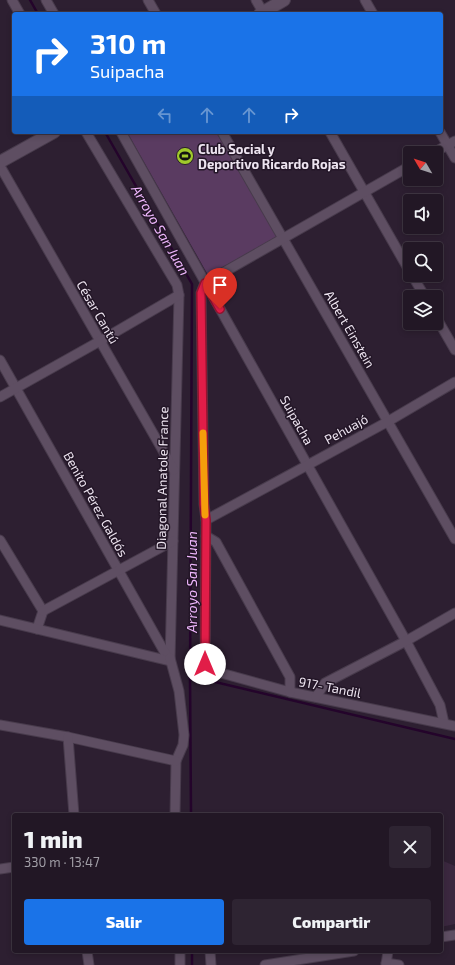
<!DOCTYPE html>
<html lang="es">
<meta charset="utf-8">
<style>
:root{--surface:#221725;--page:#2e2432;--text:#f1f3f6;--muted:#a29fa7;--line:#3f3642;--accent:#1a73e8}
body{margin:0;font-family:"Exo 2",sans-serif;background:var(--page);color:var(--text);height:100vh;display:flex;flex-direction:column;font-size:15px;white-space:nowrap}
*{box-sizing:border-box;margin:0}
p{font-size:13px;color:var(--muted)}
.icon{flex:none;width:22px;height:22px;fill:none;stroke:currentColor;stroke-width:2;stroke-linecap:round;stroke-linejoin:round}
.map{position:relative;flex:1;overflow:hidden}
.sheet{position:absolute;left:12px;top:813px;width:431px;height:140px;display:flex;flex-direction:column;background:var(--surface);border-radius:4px;box-shadow:0 2px 6px #0003,0 0 0 1px var(--line)}
.sheet>*{flex:none}
.guide{position:absolute;left:12px;top:12px;width:431px;height:122px;border-radius:4px;box-shadow:0 2px 6px #0003,0 0 0 1px var(--line);background:#1a73e8;color:#fff;overflow:hidden}
.needle{width:26px;rotate:309deg}
.buttons{position:absolute;left:403px;top:146px;display:grid;gap:8px}
.buttons a{display:grid;place-items:center;width:40px;height:40px;border-radius:4px;background:var(--surface);box-shadow:0 2px 6px #0003,0 0 0 1px var(--line);font-size:20px}
.pin{position:absolute;display:grid;place-items:center;width:34px;height:34px;color:#fff;margin:-41px -17px;border-radius:50% 50% 50% 0;rotate:-45deg;box-shadow:0 0 4px #0007}
.pin .icon{rotate:45deg}
.me{position:absolute;width:44px;margin:-22px;rotate:0deg;stroke-linejoin:round;filter:drop-shadow(0 0 3px #0008)}
.turn{display:flex;align-items:center;gap:14px;height:84px;padding:0 12px;font-size:18px}
.turn .icon{width:52px;height:52px;stroke-width:2.5}
.turn b{display:block;font-size:28px;line-height:34px}
.lanes{display:flex;align-items:center;height:38px;padding:0 12px;background:#0003;justify-content:center;gap:20px;direction:ltr}
.lanes .off{opacity:.35}
.round{display:grid;place-items:center;flex:none;width:42px;height:42px;border-radius:4px;background:var(--page)}
.overview{display:flex;align-items:center;justify-content:space-between;height:68px;padding:0 12px}
h1{font-size:24px;font-weight:800;line-height:30px}
.button{display:flex;gap:8px;margin-top:auto;padding:8px 12px}
.button a{flex:1;height:46px;border-radius:4px;background:var(--accent);color:#fff;font-size:16px;font-weight:800;line-height:46px;text-align:center}
.button a+a{background:var(--page);color:var(--text)}
.map>svg:first-child{display:block}
.built{fill:#3b283f}
.green{fill:#5a3b61}
.lines{fill:none;stroke-linecap:round;stroke-linejoin:round}
.stream{stroke:#24042b;stroke-width:2.5}
.minor-casing{stroke:#483b4c;stroke-width:11}
.tertiary-casing{stroke:#483b4c;stroke-width:14}
.minor{stroke:#5e4e62;stroke-width:9}
.tertiary{stroke:#5e4e62;stroke-width:12}
.route-casing{stroke:#92132f;stroke-width:10}
.route{stroke:#e11d48;stroke-width:7}
.slow{stroke:#f59e0b;stroke-width:7}
.labels{text-anchor:middle;dominant-baseline:central;stroke-width:3;stroke-linejoin:round;paint-order:stroke}
.poi-label{font-size:13px;font-weight:bold;fill:#ede4f0;stroke:#231627;text-anchor:start}
.street-label{font-size:13px;fill:#ede4f0;stroke:#231627}
.water-label{font-size:14px;font-style:italic;fill:#eeb6fc;stroke:#231627}
</style>
<div class="map">
<svg width="455" height="965" viewBox="0 0 455 965">
<rect width="100%" height="100%" fill="#2d1f31"/>
<!-- built -->
<path class="built" d="M441,860L455,866V924L441,927Z"/>
<!-- green -->
<path class="green" d="M127,132H216L277,237L208,275Z"/>
<g class="lines">
<!-- stream -->
<g class="stream">
<path d="M30,0L38,14"/>
<path d="M105,132L192,284L190,676L191,815"/>
<path d="M190,676L455,739"/>
<path d="M192,951V965"/>
</g>
<!-- minor casing -->
<g class="minor-casing">
<g id="minor">
<path d="M12,0L20,14"/>
<path d="M46,0L54,14"/>
<path d="M148,0L156,14"/>
<path d="M256,0L264,14"/>
<path d="M365,0L373,14"/>
<path d="M86,132L177,285L179,295L170,661"/>
<path d="M121,132L406,641L440,705L444,723"/>
<path d="M222,132L455,539"/>
<path d="M330,132L410,272"/>
<path d="M440,132L455,158"/>
<path d="M433,153L455,141"/>
<path d="M0,166L174,470"/>
<path d="M410,166L205,283L201,293L204,504L206,520L205,664L210,670L290,692L455,726"/>
<path d="M412,275L425,297"/>
<path d="M436,317L455,350"/>
<path d="M0,360L169,660"/>
<path d="M0,397L100,341L179,295"/>
<path d="M206,520L387,422L455,382"/>
<path d="M206,536L216,542L290,677V692"/>
<path d="M0,540L43,611L37,629"/>
<path d="M43,611L173,541"/>
<path d="M0,620L170,661"/>
<path d="M170,658L179,691L184,735L183,745L176,761L175,815"/>
<path d="M316,697L325,683L406,641L455,613"/>
<path d="M0,725L68,737L176,761"/>
<path d="M68,737L74,815"/>
<path d="M0,869L14,867"/>
<path d="M441,937L455,935"/>
<path d="M87,951L89,965"/>
<path d="M210,951L211,965"/>
<path d="M386,963L399,965"/>
<path d="M180,965V951"/>
<path d="M265,965L354,951"/>
<path d="M386,965L388,951"/>
</g>
</g>
<!-- tertiary casing -->
<g class="tertiary-casing">
<g id="tertiary">
<path d="M260,14L284,0"/>
<path d="M0,162L54,132"/>
</g>
</g>
<!-- minor -->
<use href="#minor" class="minor"/>
<!-- tertiary -->
<use href="#tertiary" class="tertiary"/>
</g>
<g class="lines">
<!-- route casing -->
<g class="route-casing">
<path id="route" d="M205,664L206,520L204,504L201,293L205,283L220,309"/>
</g>
<!-- route -->
<use href="#route" class="route"/>
<!-- slow -->
<path class="slow" d="M203,433L205,515"/>
</g>
<!-- icons -->
<defs>
<g id="stadium-disc" transform="scale(0.9)"><circle r="9.5" fill="#a0c92b" stroke="#231627"/><path d="M0-5a6.5 5 0 1 0 0 10a6.5 5 0 1 0 0-10ZM-3.5-1.8h7v3.6h-7Z" fill="#111"/></g>
</defs>
<g fill-rule="evenodd">
<use href="#stadium-disc" x="185" y="156"/>
</g>
<g class="labels">
<!-- poi labels -->
<g class="poi-label">
<text x="198" y="149">Club Social y<tspan x="198" dy="15">Deportivo Ricardo Rojas</tspan></text>
</g>
<!-- street labels -->
<g class="street-label">
<text transform="translate(98 312) rotate(60)">César Cantú</text>
<text transform="translate(350 329) rotate(60)">Albert Einstein</text>
<text transform="translate(297 420) rotate(61)">Suipacha</text>
<text transform="translate(346 429) rotate(-29)">Pehuajó</text>
<text transform="translate(162 478) rotate(-89)">Diagonal Anatole France</text>
<text transform="translate(96 504) rotate(61)">Benito Pérez Galdós</text>
<text transform="translate(330 687) rotate(11)">917- Tandil</text>
</g>
<!-- water labels -->
<g class="water-label">
<text transform="translate(161 230) rotate(60)">Arroyo San Juan</text>
<text transform="translate(191 582) rotate(-90)">Arroyo San Juan</text>
</g>
</g>
</svg>
<div class="buttons">
<a><svg class="needle" viewBox="-14 -14 28 28"><path d="M0-13l5 13h-10z" fill="#e53935"/><path d="M0 13l5-13h-10z" fill="#a29fa7"/></svg></a>
<a><svg class="icon" aria-label="sound" viewBox="0 0 24 24"><path d="M4 9h4l5-4v14l-5-4H4zM17 9q2 3 0 6"/></svg></a>
<a><svg class="icon" aria-label="search" viewBox="0 0 24 24"><circle cx="10" cy="10" r="6"/><path d="M15 15l6 6"/></svg></a>
<a><svg class="icon" aria-label="layers" viewBox="0 0 24 24"><path d="M12 4l9 5-9 5-9-5zM3 14l9 5 9-5"/></svg></a>
</div>
<div class="pin" style="left:220px;top:309px;background:#d93025"><svg class="icon" aria-label="arrive" viewBox="0 0 24 24"><path d="M6 21V4h12l-3 4 3 4H6"/></svg></div>
<svg class="me" style="left:205px;top:664px" viewBox="-20 -20 40 40"><circle r="19" fill="#fff"/><path d="M0-13L10 11 0 6-10 11z" fill="#e11d48"/></svg>
<div class="guide">
<div class="turn"><svg class="icon" aria-label="right" viewBox="0 0 24 24"><path d="M7 20v-9h11M14 6l5 5-5 5"/></svg><div><b>310 m</b>Suipacha</div></div>
<div class="lanes"><svg class="icon off" aria-label="left" viewBox="0 0 24 24"><path d="M17 20v-9H6M10 6l-5 5 5 5"/></svg><svg class="icon off" aria-label="ahead" viewBox="0 0 24 24"><path d="M12 20V5M6 11l6-6 6 6"/></svg><svg class="icon off" aria-label="ahead" viewBox="0 0 24 24"><path d="M12 20V5M6 11l6-6 6 6"/></svg><svg class="icon" aria-label="right" viewBox="0 0 24 24"><path d="M7 20v-9h11M14 6l5 5-5 5"/></svg></div>
</div>
<section class="sheet">
<div class="overview"><div><h1>1 min</h1><p>330 m · 13:47</p></div><a class="round"><svg class="icon" aria-label="close" viewBox="0 0 24 24"><path d="M6 6l12 12M18 6L6 18"/></svg></a></div>
<div class="button"><a>Salir</a><a>Compartir</a></div>
</section>
</div>
